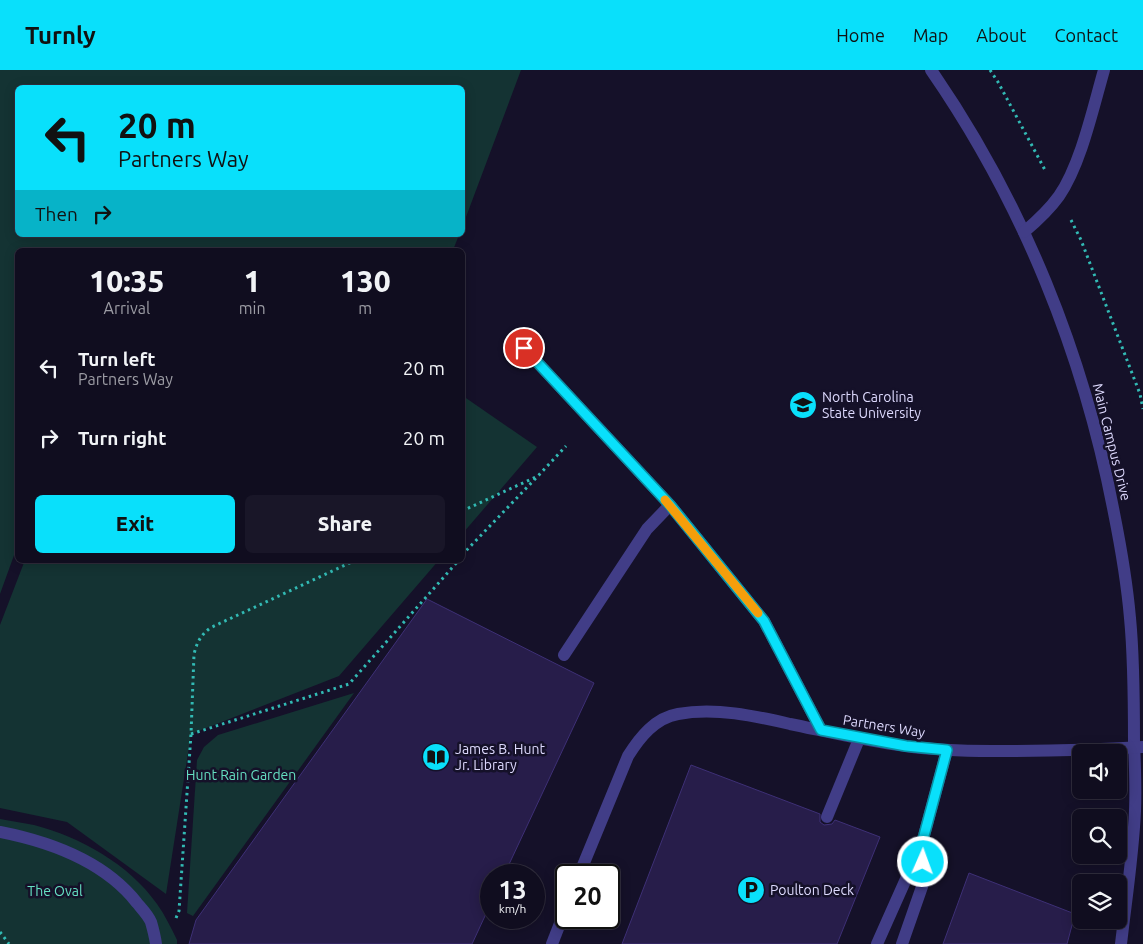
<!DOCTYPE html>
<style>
:root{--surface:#100d1f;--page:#191628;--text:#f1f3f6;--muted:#9c9ca4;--line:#302d3d;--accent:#09e0fb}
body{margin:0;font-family:Ubuntu,sans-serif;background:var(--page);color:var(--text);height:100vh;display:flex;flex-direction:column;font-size:19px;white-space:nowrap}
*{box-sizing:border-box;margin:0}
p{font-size:16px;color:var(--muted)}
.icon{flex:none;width:28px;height:28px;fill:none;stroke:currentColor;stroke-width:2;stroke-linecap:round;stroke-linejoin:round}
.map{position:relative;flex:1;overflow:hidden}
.side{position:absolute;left:15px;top:178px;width:450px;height:315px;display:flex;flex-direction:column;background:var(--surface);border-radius:8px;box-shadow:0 2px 12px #0003,0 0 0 1px var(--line)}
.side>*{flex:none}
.top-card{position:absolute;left:15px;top:15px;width:450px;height:152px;border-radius:8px;box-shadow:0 2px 12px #0003,0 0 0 1px var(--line);background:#09e0fb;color:#111;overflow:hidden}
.fabs{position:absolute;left:1072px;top:674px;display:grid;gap:10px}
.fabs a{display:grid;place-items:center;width:55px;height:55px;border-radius:8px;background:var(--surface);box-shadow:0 2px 12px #0003,0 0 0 1px var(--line);font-size:25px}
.speed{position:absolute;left:480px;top:794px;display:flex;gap:10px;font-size:25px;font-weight:700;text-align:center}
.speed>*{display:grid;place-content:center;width:65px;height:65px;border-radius:50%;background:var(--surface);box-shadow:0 2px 12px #0003,0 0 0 1px var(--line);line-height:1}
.speed small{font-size:12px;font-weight:400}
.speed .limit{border:2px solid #111;border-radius:8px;background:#fff;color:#111}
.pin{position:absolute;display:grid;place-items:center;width:42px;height:42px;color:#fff;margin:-21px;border:2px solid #fff;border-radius:50%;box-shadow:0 1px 5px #0007}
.me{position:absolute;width:55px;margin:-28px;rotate:2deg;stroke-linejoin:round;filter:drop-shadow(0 0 4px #0008)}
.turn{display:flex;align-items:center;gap:18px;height:105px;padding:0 20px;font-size:22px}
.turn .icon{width:65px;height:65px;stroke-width:2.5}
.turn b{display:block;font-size:35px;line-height:42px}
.then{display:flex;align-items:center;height:48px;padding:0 20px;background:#0003;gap:10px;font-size:19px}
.eta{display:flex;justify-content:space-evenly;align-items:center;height:85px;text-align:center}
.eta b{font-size:30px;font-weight:800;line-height:35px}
.primary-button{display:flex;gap:10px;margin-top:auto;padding:10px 20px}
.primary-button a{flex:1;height:58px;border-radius:8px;background:var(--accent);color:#111;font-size:20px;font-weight:800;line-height:58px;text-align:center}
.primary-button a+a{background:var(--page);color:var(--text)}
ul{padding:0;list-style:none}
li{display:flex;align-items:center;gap:15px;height:70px;padding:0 20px}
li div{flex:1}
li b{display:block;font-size:19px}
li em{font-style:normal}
header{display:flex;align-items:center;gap:30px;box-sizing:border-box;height:70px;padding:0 25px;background:var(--accent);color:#111}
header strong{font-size:24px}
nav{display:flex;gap:28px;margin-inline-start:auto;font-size:18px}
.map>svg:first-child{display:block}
.green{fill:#143333}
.building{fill:#271d4a;stroke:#3e3076}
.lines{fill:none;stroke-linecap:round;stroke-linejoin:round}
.path{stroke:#32bab4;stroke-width:3;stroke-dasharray:2.5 4;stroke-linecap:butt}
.minor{stroke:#413d87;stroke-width:12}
.route-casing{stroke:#0692a3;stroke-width:12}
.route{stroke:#09e0fb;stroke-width:9}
.slow{stroke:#f59e0b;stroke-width:9}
.labels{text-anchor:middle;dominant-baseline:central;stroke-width:5;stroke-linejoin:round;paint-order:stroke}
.poi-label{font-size:14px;fill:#dedafe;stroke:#151129;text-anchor:start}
.street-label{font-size:14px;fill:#dedafe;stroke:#151129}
.park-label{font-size:14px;fill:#65dfc2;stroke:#151129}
</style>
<header>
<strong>Turnly</strong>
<nav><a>Home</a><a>Map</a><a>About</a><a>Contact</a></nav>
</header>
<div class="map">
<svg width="1143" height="874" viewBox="0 0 1143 874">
<rect width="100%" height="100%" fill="#151129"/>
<!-- green -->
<g class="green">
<path d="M0,0H521L463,155L462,18H18V165H459L453,180H18L17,477L0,524Z"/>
<path d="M463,326L537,377L463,463Z"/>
<path d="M25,490H439L339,606L191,664L166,824L67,752L0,738V555Z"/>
<path d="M354,623L193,846L187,843L197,690L204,677L218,665Z"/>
<path d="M0,749C11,751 23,753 34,755C80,767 129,794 157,834C165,845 171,858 177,870V874H0Z"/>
</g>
<!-- building -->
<g class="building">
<path d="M427,529L594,613L504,805H491V833L472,874H189L196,850Z"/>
<path d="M691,695L820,744V752L824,755L832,754L835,750L880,767L837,874H622Z"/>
<path d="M969,803L1075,844L1067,874H943Z"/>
</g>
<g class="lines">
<!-- path -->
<g class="path">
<path d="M990,0L998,12L1045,100"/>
<path d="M1071,150L1081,170L1140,324L1143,339"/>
<path d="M462,441L538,406L566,376"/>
<path d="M462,485L536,408"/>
<path d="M191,664L349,614L459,490"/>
<path d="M176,848L179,841L191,664L194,584C197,572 201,564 212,557L356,490"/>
<path d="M0,862L9,874"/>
</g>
<!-- minor -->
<g class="minor">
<path d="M931,0C1023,133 1084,285 1114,443C1121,478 1127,513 1130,548C1134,589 1134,631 1134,672C1135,695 1136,718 1135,741C1133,786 1126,830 1121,874"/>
<path d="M1024,162C1037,151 1049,140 1059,126C1081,94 1093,38 1104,0"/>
<path d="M524,278L670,435L764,551L821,660"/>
<path d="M564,585L647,459L670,435"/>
<path d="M827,747L859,669"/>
<path d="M0,762C51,772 104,791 137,833C142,839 148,845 151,852C153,859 155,867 156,874"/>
<path d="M579,805L628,686C640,667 655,648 678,644C715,637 755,646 790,654C829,662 867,671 905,676C934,680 963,681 992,681C1042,681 1092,680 1143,677"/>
<path d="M552,874L566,838"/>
<path d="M877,874L922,773L947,680"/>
<path d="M902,874L924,811L922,776"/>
</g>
</g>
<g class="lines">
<!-- route casing -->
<g class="route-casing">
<path id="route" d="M524,278L670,435L764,551L821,660L906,676L947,680L922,773L923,792"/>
</g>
<!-- route -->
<use href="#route" class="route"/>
<!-- slow -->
<path class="slow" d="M665,430L758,543"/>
</g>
<!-- icons -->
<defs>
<g id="university-disc" transform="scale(1.4375)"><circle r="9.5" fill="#09e0fb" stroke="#151129"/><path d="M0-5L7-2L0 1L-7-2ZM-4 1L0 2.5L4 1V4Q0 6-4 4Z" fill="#111"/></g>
<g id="library-disc" transform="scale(1.4375)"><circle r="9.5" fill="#09e0fb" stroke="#151129"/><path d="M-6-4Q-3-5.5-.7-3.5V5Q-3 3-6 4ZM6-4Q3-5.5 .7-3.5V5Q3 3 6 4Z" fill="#111"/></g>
<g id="parking-disc" transform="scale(1.4375)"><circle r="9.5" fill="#09e0fb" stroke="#151129"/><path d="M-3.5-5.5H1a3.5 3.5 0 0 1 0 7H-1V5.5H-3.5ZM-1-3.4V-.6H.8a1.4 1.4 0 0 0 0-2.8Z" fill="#111"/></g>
</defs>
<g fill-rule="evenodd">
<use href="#university-disc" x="803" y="335"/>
<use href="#library-disc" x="436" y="687"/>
<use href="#parking-disc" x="751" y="820"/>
</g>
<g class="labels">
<!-- poi labels -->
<g class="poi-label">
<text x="822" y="327">North Carolina<tspan x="822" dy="16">State University</tspan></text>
<text x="455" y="679">James B. Hunt<tspan x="455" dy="16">Jr. Library</tspan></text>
<text x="770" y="820">Poulton Deck</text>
</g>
<!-- street labels -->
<g class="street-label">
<text transform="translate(1112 372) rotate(76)">Main Campus Drive</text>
<text transform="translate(884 656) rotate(9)">Partners Way</text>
</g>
<!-- park labels -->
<g class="park-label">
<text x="241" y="705">Hunt Rain Garden</text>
<text x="55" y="821">The Oval</text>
</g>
</g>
</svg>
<div class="fabs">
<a><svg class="icon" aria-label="sound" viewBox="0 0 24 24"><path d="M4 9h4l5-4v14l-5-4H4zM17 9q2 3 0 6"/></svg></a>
<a><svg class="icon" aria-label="search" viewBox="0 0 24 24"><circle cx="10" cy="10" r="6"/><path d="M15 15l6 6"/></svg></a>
<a><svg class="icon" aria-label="layers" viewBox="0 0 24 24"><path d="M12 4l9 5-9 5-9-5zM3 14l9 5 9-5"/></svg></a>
</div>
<div class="speed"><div>13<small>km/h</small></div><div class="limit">20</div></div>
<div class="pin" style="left:524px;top:278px;background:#d93025"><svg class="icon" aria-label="arrive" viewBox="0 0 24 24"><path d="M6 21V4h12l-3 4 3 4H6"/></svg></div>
<svg class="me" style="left:923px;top:792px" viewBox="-20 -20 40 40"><circle r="17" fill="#09e0fb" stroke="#fff" stroke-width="3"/><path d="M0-11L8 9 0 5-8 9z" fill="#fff"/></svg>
<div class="top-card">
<div class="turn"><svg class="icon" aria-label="left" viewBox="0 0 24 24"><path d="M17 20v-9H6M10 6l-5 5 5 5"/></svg><div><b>20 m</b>Partners Way</div></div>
<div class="then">Then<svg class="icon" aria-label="right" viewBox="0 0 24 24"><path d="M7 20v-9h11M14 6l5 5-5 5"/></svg></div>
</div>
<section class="side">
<div class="eta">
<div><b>10:35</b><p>Arrival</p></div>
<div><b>1</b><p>min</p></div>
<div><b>130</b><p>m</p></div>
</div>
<ul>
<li><svg class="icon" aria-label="left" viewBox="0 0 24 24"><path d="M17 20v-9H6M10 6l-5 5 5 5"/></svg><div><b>Turn left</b><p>Partners Way</p></div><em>20 m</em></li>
<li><svg class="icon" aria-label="right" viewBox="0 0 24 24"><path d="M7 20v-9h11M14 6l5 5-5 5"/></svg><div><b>Turn right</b></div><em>20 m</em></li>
</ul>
<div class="primary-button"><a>Exit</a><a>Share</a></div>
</section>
</div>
